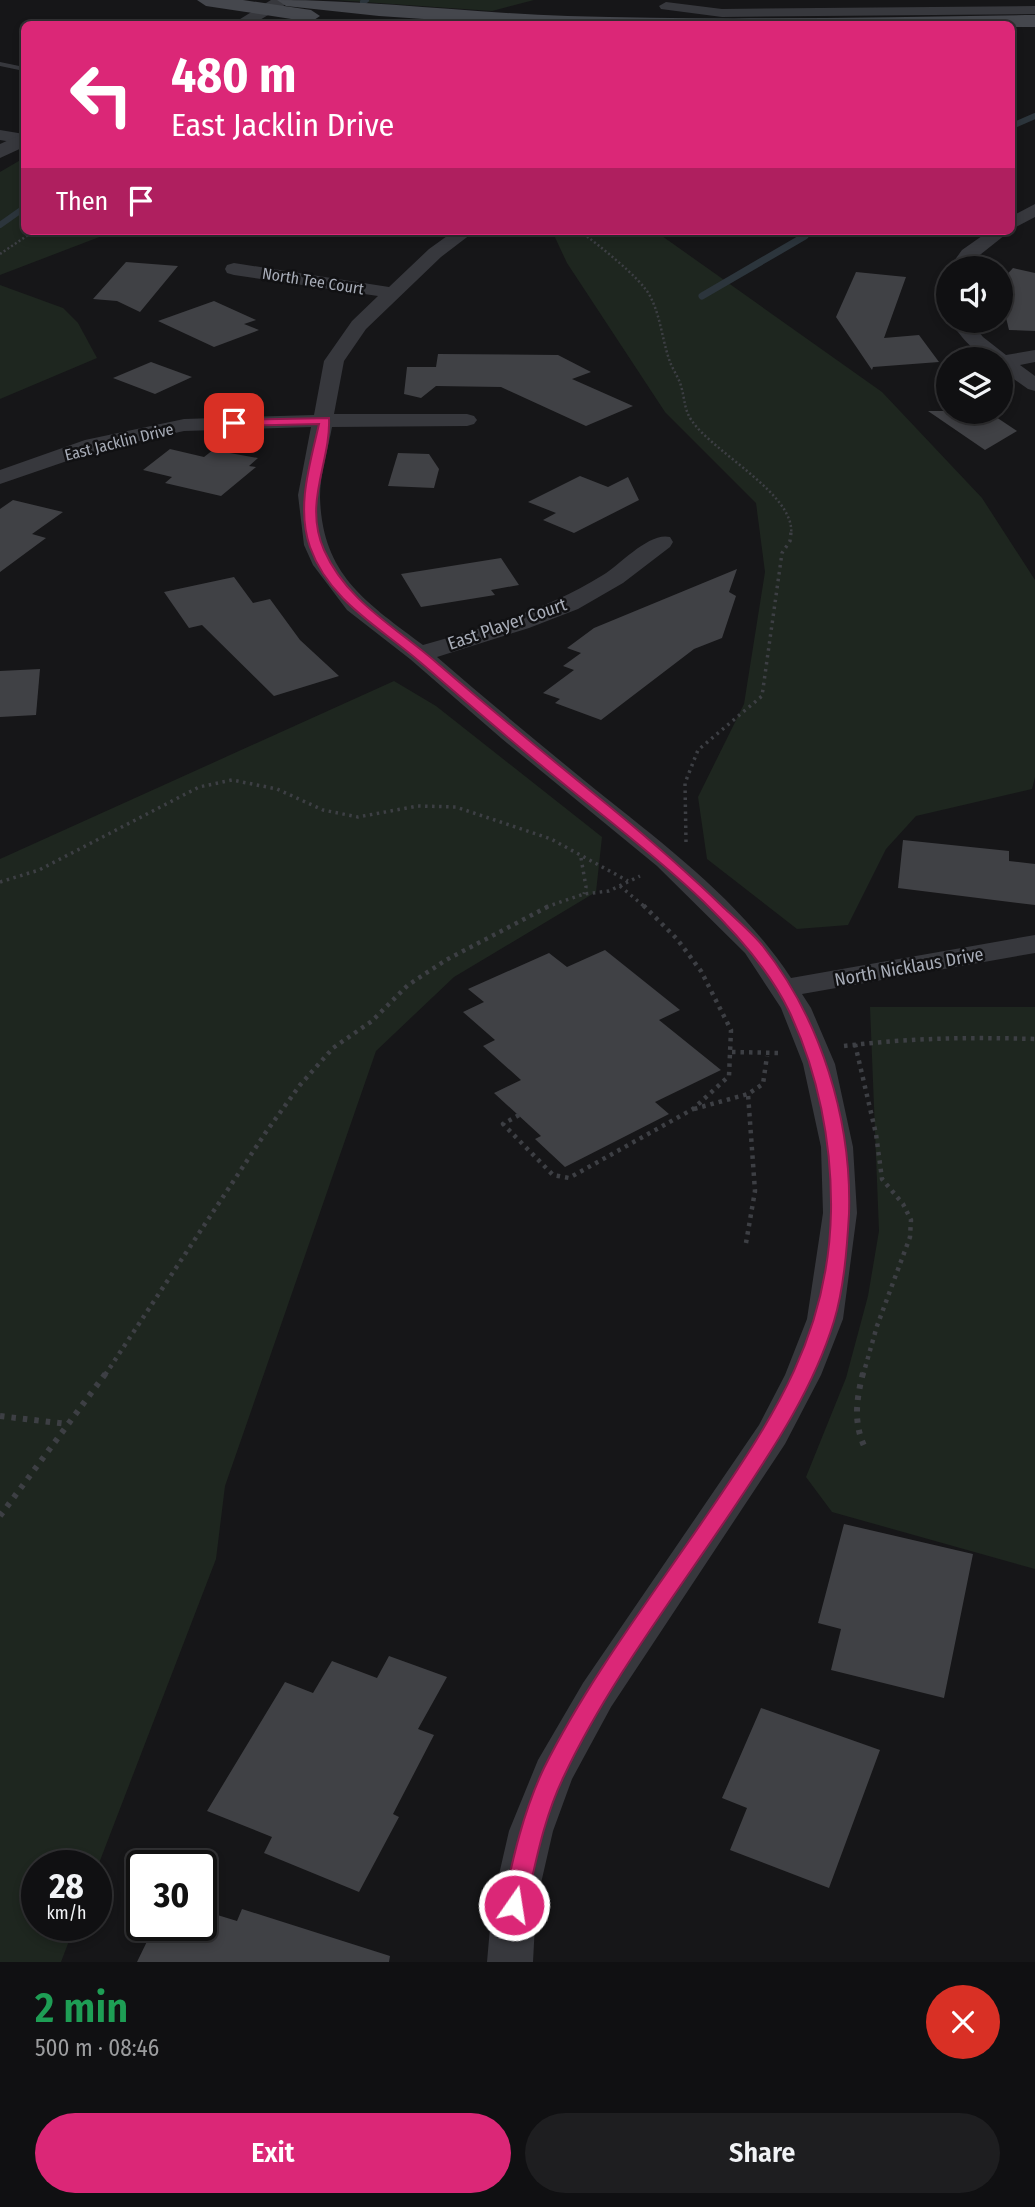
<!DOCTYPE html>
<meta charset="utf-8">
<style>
:root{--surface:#101012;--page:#1e1e20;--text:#f1f3f6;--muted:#9c9d9f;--line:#303032;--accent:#db2777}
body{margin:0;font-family:"Fira Sans Condensed",sans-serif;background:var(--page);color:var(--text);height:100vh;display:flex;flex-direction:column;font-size:26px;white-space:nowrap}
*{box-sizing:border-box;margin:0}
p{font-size:23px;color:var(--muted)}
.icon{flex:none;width:38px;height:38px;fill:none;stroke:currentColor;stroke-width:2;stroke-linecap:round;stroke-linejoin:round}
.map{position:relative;height:1962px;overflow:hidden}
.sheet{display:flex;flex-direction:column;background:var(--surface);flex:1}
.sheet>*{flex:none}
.top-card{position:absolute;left:21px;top:21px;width:994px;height:214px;border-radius:10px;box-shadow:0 4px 10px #0003,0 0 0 2px var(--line);background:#db2777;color:#fff;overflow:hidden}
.tools{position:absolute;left:936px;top:256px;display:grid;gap:14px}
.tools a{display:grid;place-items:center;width:77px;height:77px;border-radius:50%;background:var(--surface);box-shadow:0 4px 10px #0003,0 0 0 2px var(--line);font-size:35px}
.speed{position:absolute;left:21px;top:1850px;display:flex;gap:14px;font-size:35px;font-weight:700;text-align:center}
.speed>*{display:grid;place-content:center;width:91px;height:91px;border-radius:50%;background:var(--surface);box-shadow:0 4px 10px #0003,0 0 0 2px var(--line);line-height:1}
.speed small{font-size:18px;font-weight:400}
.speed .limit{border:4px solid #111;border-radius:10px;background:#fff;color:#111}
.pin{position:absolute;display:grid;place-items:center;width:60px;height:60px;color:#fff;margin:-30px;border-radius:14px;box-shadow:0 4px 10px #0006}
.me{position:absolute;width:77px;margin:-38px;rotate:13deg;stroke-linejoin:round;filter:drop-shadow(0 0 5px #0008)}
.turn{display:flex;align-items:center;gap:24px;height:147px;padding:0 35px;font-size:32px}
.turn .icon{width:91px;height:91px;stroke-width:2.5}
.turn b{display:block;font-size:49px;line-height:60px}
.then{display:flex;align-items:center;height:66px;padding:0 35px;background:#0003;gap:14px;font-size:26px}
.round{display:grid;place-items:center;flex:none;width:74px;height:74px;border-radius:37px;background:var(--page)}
.head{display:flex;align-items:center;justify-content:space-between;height:119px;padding:0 35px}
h1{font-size:42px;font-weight:600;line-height:52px;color:#1e9e55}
.action{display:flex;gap:14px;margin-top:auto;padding:14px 35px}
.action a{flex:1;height:80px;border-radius:42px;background:var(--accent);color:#fff;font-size:28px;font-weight:600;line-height:80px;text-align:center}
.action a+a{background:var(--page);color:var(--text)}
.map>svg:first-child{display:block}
.green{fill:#1e261f}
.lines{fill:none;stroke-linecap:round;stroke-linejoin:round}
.stream-far1{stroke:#2c353c;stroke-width:6}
.stream{stroke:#2c353c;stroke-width:7}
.building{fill:#404145}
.path-far3{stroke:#3d3f44;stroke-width:2.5;stroke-dasharray:2 2.5;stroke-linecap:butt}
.path-far2{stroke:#3d3f44;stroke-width:3.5;stroke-dasharray:2.5 4.5;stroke-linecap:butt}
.path-far1{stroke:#3d3f44;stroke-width:4.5;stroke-dasharray:3.5 5;stroke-linecap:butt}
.path{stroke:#3d3f44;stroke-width:6;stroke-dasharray:4.5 7;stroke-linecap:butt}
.service{fill:#37383d;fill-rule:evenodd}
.minor{fill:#37383d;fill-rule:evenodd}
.tertiary{fill:#37383d;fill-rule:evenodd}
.secondary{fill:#45474d;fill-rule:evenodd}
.route{fill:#db2777;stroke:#8e194d;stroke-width:2}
.labels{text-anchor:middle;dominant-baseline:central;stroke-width:5;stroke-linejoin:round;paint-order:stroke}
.far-street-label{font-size:16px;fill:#a8adb8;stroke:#111113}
.street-label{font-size:18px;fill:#a8adb8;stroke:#111113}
</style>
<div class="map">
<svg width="1035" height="1962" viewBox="0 0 1035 1962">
<rect width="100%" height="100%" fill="#161618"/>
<!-- green -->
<g class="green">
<path d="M335,0H534L492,11Z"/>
<path d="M24,158V231H115L0,275V172Z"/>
<path d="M552,231H655L882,392L982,498L1035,580V777L1032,789L916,816L886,849L848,925L797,929L707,859L698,797L744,704L765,572L756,503L665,412L567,263Z"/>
<path d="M0,285L63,308L78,323L97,358L0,399Z"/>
<path d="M394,681L436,706L602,837L596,892L454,977L376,1051L225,1486L216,1559L96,1871V1866H37V1925H75L61,1962H0V859Z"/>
<path d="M870,1007H1035V1569L832,1512L806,1477L846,1378L868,1296L879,1231Z"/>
</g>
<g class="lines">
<!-- stream-far1 -->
<g class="stream-far1">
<path d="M363,2L366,0"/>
<path d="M1012,126L1035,116"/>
<path d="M0,225L24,208"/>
<path d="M802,237L813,231"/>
</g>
<!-- stream -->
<path class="stream" d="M702,296L805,236"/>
</g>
<!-- building -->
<g class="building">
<path d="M126,262L178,266L140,312L117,301L93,299Z"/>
<path d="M1013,268L1035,273V331L1009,330L1001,297V281Z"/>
<path d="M856,272L906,277L884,338L919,335L939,362L873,367L872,370L836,317Z"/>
<path d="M214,301L256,320L244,324L259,330L214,347L158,321Z"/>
<path d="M438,354L558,355L591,372L572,379L633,406L586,426L501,387L436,386L421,398L404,394L407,367H436Z"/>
<path d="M151,362L192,377L155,394L113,378Z"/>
<path d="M928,411H987L1017,431L985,450Z"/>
<path d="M170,449L204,457L213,450L258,458L249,466L256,467L221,496L165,483L172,477L143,470Z"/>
<path d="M398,453L429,454L439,469L434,488L388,486Z"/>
<path d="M580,476L608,487L628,477L639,500L574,533L543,520L556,513L528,502Z"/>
<path d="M13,500L63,512L32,534L46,538L0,572V509Z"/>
<path d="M501,558L519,585L491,590L495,595L421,607L401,574Z"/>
<path d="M737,569L729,592L736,596L722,638L694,649L601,720L555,703L560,699L543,693L574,670L563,666L581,653L567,648L594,628Z"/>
<path d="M234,577L253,603L270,599L300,640L339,676L274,696L202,625L189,628L164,592Z"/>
<path d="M40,669L36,715L0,717V671Z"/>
<path d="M903,840L1009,851V861L1035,864V905L898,888Z"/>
<path d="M605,950L680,1010L659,1020L721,1070L655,1102L669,1114L565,1167L535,1139L541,1136L494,1093L521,1080L483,1046L495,1040L463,1012L484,1002L468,989L549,953L567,967Z"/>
<path d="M844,1524L973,1554L944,1698L831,1670L841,1629L818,1623Z"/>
<path d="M389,1656L447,1677L418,1729L434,1735L393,1814L399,1817L359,1892L264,1853L272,1837L207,1811L285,1682L313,1693L332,1661L377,1678Z"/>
<path d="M761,1708L880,1750L829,1888L730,1850L747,1808L722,1798Z"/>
<path d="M242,1909L390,1956L389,1962H137L155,1925H201V1910L237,1921Z"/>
</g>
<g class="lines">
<!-- path-far3 -->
<g class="path-far3">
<path d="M580,231C597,244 641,278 650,296C661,317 662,340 670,362C673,370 679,378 681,386C685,399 684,410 692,421C714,453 796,495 791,534"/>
<path d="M0,254L34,231"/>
</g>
<!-- path-far2 -->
<g class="path-far2">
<path d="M686,842L685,783L698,750L762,696L782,553L790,541L791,532"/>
<path d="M581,858L586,887L584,894"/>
<path d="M0,882L39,870L199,787L232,780L277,789L323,810L358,817L418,806L456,807L551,839L628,881"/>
<path d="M620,886L645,907"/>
<path d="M546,907L584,894L609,891L640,876"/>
</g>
<!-- path-far1 -->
<g class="path-far1">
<path d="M855,1044L876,1134L882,1179L903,1204L911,1220L910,1237L877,1326L863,1375"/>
<path d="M844,1046C911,1038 968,1037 1035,1039"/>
<path d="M732,1052L779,1053"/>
<path d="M694,1109L748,1094L763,1084L767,1056"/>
<path d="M519,1115L503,1124L553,1175L569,1178L693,1109L729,1076L731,1030L701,971L677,939L643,905"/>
<path d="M746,1243L755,1191L748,1094"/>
<path d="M105,1375L266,1132L300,1085L333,1048L372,1021L408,985L446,960L551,905"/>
</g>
<!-- path -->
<g class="path">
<path d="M863,1373C856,1401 853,1424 866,1450"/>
<path d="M0,1416L67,1424"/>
<path d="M0,1516L106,1373"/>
</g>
<!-- service -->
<path class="service" d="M0,62L24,67V71L0,66Z"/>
<!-- minor -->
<g class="minor">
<path d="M666,2L722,9L1035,6V14L722,17L661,9L659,6Z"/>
<path d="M0,130L24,134V144L0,140Z"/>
<path d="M1035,204V217L1012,229V216Z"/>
<path d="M454,231H475L441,257L366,329L344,361L334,414H467L474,416L477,420L474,424L467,426L332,427C328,449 320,474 320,497C322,575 366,602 423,645C485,627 547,610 603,575C621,564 649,532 670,537L673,542L670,547L623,583L578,609L529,628L437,657C489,702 542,746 596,790C666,846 741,902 791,978L1035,935V953L802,994L811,1008L835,1064L853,1147L857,1213L843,1319L821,1375L785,1444L611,1707L572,1779L553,1831L536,1905L533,1962H487L492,1905L509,1831L538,1760L583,1683L759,1425L785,1375L807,1319L823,1213L821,1147L803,1064L781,1008L745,953L657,866L501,738L410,659L347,610L313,565L304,545L298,495L311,427L184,431L99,450L0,484V470L85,440L184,419L314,415L324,361L352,321L378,296L234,275L227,273L225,269L227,265L234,263L389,287L429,249Z"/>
<path d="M989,231H1010L976,258L968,268H949L962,250Z"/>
<path d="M949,320H969L983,337L1006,355L1035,350V362L1020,365L1035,376V391L1028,389L1001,370V359C977,359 963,339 949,320Z"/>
</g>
<!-- tertiary -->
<g class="tertiary">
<path d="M271,0H293L253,24H232Z"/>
<path d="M24,133V147L0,158V144Z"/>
</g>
<!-- secondary -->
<g class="secondary">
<path d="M197,0H243L311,10L320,16L311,22L206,6Z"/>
<path d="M277,0C374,0 471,13 568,16C724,21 879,17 1035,15V27H1012V24H498L379,16L286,6Z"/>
</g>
</g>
<!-- route -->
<path class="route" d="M329,418C331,462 303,502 324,550C347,602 396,627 437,663C494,712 551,759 609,806C649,839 687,872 724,908C737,920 751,932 762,945C821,1019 852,1120 849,1214C847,1248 844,1288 834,1321C814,1387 775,1446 737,1503C680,1589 608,1682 564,1776C544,1817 536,1861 526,1905L523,1913L514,1916L506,1913L503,1905C513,1858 523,1812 544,1768C589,1678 652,1596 709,1512C775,1415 829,1333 831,1211C832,1143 818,1072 789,1011C748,926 643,848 570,789C519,748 470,705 420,662C380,627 329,601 310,547C296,507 310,464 319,424L234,426L229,423L234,420Z"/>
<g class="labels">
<!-- far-street labels -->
<g class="far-street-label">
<text transform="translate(313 281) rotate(9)">North Tee Court</text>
<text transform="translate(119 442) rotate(-14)">East Jacklin Drive</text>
</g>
<!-- street labels -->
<g class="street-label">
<text transform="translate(507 624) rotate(-19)">East Player Court</text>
<text transform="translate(909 967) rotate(-10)">North Nicklaus Drive</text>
</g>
</g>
</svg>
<div class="tools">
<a><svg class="icon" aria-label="sound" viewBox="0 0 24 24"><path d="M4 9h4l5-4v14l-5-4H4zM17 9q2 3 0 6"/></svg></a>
<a><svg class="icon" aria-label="layers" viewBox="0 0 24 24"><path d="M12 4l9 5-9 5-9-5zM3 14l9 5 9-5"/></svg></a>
</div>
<div class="speed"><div>28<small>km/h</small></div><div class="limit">30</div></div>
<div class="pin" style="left:234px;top:423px;background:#d93025"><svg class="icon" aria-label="arrive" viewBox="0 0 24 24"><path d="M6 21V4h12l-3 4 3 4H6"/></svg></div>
<svg class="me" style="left:514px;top:1905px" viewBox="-20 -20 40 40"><circle r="17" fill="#db2777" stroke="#fff" stroke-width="3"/><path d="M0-11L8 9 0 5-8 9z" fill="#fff"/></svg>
<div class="top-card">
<div class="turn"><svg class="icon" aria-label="left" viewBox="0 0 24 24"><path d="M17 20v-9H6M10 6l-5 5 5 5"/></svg><div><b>480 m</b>East Jacklin Drive</div></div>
<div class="then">Then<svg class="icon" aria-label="arrive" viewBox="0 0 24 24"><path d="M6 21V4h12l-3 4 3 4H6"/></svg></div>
</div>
</div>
<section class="sheet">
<div class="head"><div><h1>2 min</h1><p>500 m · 08:46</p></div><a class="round" style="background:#d93025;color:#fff"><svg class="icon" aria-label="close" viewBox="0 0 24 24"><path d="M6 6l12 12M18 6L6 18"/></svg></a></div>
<div class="action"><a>Exit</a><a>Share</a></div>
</section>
